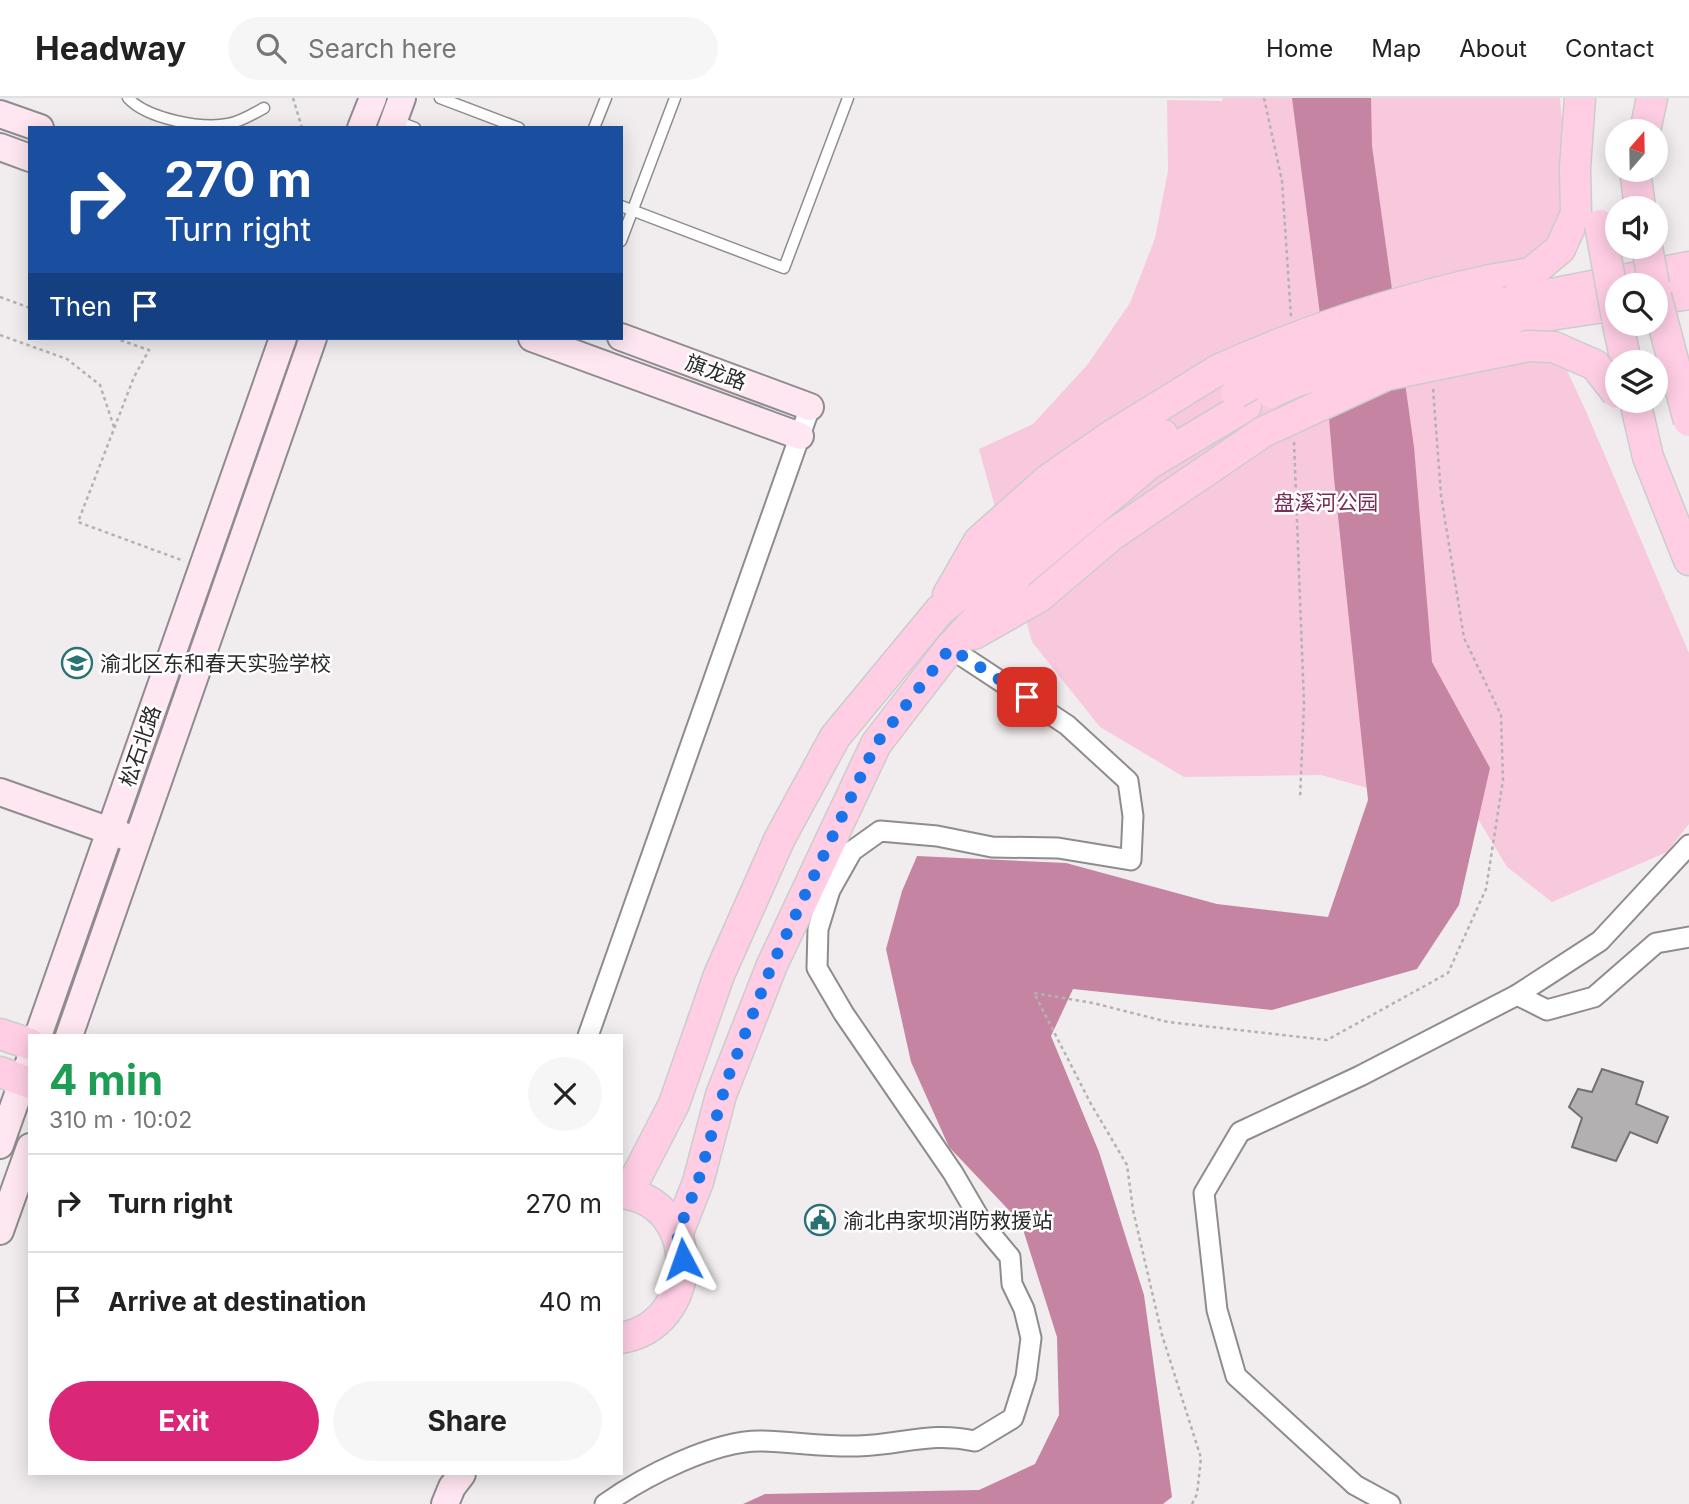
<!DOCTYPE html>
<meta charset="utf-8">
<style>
:root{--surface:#fff;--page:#f6f6f6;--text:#222;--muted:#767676;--line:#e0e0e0;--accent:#db2777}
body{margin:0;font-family:Inter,"Noto Sans SC",sans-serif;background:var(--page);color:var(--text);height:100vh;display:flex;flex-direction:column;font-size:26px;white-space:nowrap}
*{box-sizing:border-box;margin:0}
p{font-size:23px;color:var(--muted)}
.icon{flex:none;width:38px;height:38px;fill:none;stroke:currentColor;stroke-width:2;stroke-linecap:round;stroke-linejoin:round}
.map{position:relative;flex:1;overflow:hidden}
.sheet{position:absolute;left:28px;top:936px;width:595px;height:441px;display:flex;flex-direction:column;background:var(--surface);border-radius:0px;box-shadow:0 4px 18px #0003}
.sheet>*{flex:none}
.hud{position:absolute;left:28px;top:28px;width:595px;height:214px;border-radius:0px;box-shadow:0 4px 18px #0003;background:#1a4fa0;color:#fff;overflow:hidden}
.needle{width:46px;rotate:20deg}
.buttons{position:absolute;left:1605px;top:21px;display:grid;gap:14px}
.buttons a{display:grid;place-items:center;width:63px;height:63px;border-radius:50%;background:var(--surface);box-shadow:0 4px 18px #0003;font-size:35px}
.pin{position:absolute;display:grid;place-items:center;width:60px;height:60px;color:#fff;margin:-30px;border-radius:14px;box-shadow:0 4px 10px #0006}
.me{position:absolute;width:77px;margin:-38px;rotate:356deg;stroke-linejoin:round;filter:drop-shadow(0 0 5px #0008)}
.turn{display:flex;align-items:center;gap:24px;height:147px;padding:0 21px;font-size:32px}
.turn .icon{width:91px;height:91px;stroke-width:2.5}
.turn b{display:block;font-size:49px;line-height:60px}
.then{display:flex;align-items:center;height:66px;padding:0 21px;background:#0003;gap:14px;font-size:26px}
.round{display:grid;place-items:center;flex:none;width:74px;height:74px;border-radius:37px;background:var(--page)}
.headline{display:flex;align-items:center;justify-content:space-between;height:119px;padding:0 21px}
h1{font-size:42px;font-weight:700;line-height:52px;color:#1e9e55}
.cta{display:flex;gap:14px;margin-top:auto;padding:14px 21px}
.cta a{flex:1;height:80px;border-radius:42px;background:var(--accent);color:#fff;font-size:28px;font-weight:700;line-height:80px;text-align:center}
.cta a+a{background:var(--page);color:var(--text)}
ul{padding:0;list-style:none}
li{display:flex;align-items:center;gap:21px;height:98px;padding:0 21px;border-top:2px solid var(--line)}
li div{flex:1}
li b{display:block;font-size:26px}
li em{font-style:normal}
header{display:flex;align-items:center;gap:42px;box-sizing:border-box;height:98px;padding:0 35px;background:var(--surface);border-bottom:2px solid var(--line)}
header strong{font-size:33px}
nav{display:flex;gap:38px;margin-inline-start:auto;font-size:24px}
.search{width:490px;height:63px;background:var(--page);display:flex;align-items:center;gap:18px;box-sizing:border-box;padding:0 24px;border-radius:38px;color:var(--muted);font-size:26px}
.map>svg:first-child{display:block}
.green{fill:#f8c9dd}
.water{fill:#c484a2}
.building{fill:#b3b0b1;stroke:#737071;stroke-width:2}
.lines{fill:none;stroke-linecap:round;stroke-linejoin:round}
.lane-casing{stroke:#8f8c8d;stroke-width:13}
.street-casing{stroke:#8f8c8d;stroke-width:23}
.secondary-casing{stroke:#8f8c8d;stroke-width:30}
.primary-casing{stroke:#ccc;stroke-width:33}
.path{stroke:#b4b1b2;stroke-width:2.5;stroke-dasharray:3.5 3.5;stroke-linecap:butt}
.lane{stroke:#fff;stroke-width:10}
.street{stroke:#fff;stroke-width:19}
.secondary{stroke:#ffe7f2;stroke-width:26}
.primary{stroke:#ffcee5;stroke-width:30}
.primary-bridge-casing{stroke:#ccc;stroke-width:33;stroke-linecap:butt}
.primary-bridge{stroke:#ffcee5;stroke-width:30}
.route{stroke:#1a73e8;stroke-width:12;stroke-dasharray:0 21.6}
.labels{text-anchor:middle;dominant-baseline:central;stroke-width:5;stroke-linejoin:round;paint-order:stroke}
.street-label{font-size:21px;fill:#2a2929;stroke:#fff}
.park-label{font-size:21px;fill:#792c55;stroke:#fff}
.poi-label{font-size:21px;fill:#2a2929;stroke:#fff;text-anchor:start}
</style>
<header>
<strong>Headway</strong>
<div class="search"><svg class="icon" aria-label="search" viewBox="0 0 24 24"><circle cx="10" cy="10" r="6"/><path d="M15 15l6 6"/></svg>Search here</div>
<nav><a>Home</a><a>Map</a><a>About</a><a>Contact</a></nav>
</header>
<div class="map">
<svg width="1689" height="1406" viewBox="0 0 1689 1406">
<rect width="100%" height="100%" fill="#f1edef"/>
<!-- green -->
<path class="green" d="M1223,0H1560C1563,46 1579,105 1549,144C1541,155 1527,158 1516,164L1586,313L1689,555V726L1667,754L1552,804L1507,769L1478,721L1321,677L1184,679L1100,629L1032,544L979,351L1033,326L1088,266L1130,205L1155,140L1168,73L1167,2L1222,3Z"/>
<!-- water -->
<path class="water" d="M1292,0H1371L1372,48L1414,349L1432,564L1490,670L1459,807L1417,871L1272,912L1073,891L1051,938L1099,1054L1144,1197L1172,1399L1163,1406H743L765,1396L979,1392L1035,1366L1059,1317L1057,1239L1021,1125L949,1049L911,964L886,851L902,793L917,758L1066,765L1217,806L1328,819L1368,702L1334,380L1321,224Z"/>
<!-- building -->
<path class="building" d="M1602,971L1643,984L1636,1006L1668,1019L1657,1045L1630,1034L1616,1063L1572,1049L1582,1020L1569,1009L1578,991L1592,994Z"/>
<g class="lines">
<!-- lane casing -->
<g class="lane-casing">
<g id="lane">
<path d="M128,0C147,21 202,31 228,26C240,24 253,16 264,10"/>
<path d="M440,0L519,30"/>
<path d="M394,22L415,30"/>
<path d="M594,30L606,0"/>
<path d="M621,108L784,170L848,0"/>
<path d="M621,143L675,0"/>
</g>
</g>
<!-- street casing -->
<g class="street-casing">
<g id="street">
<path d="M1517,897L1547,912L1594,899L1656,845L1689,839"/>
<path d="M588,938L810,309"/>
<path d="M605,1406C643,1379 714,1342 762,1343C794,1344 826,1349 858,1348C902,1347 930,1333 975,1343L1013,1320L1026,1279L1031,1240L1024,1211L1012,1186L1010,1159L984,1128L953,1075L844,916L817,870L818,831L830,792L852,753L880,733L937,738L992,749L1058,750L1131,762L1133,718L1128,683L1067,627L950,550"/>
<path d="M1390,1406L1355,1387L1236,1278L1217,1212L1204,1095L1240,1034L1360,978L1517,897L1600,843L1689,747"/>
</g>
</g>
<!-- secondary casing -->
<g class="secondary-casing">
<g id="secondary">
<path d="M0,16L40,30"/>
<path d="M361,30L373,0"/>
<path d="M391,30L402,0"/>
<path d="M0,49L30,60"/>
<path d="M621,239L810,309"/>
<path d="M532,240L800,338"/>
<path d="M0,694L127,739"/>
<path d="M38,938L283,240"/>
<path d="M69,938L313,240"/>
<path d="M0,1047L30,962"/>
<path d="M0,1133L30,1049"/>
<path d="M445,1406L452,1389L462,1376"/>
</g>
</g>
<!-- primary casing -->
<g class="primary-casing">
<g id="primary">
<path d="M1645,33L1652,0"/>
<path d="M1635,72L1640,110"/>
<path d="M1490,182L1531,175L1560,151L1576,116L1575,70L1580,0"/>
<path d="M1656,201L1689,196"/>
<path d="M1510,204L1689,169"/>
<path d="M1524,221L1617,207"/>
<path d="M1618,226L1626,264"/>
<path d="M1635,303L1648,359L1689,462"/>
<path d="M948,497L979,443L1049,381L1111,338L1218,272"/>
<path d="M974,536L1039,499L1112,437L1263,334"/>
<path d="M0,936L30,946"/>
<path d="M0,974L30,985"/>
<path d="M621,1095C702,1103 702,1226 621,1240"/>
<path d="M628,1095L674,1006L719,877L780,740L835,639L940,512L998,465L1055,407L1117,363L1163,337"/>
<path d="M677,1137L698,1084L721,997L772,867L876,646L950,550L1020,474L1149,366L1246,308"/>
</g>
</g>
<!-- path -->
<g class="path">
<path d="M293,0L302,30"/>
<path d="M1264,0L1282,83L1291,219"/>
<path d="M0,199L30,210"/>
<path d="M0,237L67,261L100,287L114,329"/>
<path d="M114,240L149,252L134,279L78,424L184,463"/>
<path d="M1294,344L1304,606L1300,701"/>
<path d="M1192,1406L1197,1396L1201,1360L1162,1237L1133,1112L1127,1067L1091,1006L1034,895L1093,905L1168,924L1327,942L1448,875L1486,791L1503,682L1501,617L1464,540L1441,397L1433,290"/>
</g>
<!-- lane -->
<use href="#lane" class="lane"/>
<!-- street -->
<use href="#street" class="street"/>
<!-- secondary -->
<use href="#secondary" class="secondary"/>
<!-- primary -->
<use href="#primary" class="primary"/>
<!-- primary-bridge casing -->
<g class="primary-bridge-casing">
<g id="primary-bridge">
<path d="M1600,127L1617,220"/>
<path d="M1647,149L1654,187"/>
<path d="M1656,198L1689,323"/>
<path d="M1218,272C1306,232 1395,203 1490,182"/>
<path d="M1236,295L1295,262L1423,223L1510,204"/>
<path d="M1271,295L1297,283L1510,223"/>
<path d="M1263,334L1386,277L1528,248L1554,249L1595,267L1617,295"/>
</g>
</g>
<!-- primary-bridge -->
<use href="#primary-bridge" class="primary-bridge"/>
</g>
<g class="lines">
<!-- route -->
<path class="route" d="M683,1161L677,1137L698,1084L727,982L772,867L876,646L950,550L1027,599"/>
</g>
<!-- icons -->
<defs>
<g id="school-ring" transform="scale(1.575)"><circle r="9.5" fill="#fff" stroke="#287276" stroke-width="1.5"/><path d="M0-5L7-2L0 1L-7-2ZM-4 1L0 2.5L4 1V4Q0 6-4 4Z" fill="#287276"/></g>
<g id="civic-ring" transform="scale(1.575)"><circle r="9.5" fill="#fff" stroke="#287276" stroke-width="1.5"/><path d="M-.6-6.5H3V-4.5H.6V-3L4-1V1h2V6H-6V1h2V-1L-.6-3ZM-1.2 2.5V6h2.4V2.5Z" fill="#287276"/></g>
</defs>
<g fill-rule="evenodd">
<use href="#school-ring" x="77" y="565"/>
<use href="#civic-ring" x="820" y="1122"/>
</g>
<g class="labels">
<!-- street labels -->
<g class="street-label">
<text transform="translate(716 274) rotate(20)">旗龙路</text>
<text transform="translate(140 648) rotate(-71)">松石北路</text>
</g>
<!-- park labels -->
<g class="park-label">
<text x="1326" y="404">盘溪河公园</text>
</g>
<!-- poi labels -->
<g class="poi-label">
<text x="100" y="565">渝北区东和春天实验学校</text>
<text x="843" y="1122">渝北冉家坝消防救援站</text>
</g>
</g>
</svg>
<div class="buttons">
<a><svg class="needle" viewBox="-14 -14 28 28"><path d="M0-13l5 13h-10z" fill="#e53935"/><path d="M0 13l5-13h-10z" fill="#767676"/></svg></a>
<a><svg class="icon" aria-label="sound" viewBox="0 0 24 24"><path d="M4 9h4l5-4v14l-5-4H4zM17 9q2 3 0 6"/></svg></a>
<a><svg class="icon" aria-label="search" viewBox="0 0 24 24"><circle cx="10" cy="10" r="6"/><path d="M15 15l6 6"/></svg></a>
<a><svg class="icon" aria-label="layers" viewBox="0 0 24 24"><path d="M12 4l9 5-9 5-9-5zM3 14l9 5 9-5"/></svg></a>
</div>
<div class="pin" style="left:1027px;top:599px;background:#d93025"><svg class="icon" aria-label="arrive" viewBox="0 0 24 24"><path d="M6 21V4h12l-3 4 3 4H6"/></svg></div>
<svg class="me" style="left:683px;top:1161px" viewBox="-20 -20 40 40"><path d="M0-17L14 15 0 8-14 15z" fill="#1a73e8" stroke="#fff" stroke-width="4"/></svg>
<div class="hud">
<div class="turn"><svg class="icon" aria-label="right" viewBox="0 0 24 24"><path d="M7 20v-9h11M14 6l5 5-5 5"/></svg><div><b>270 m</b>Turn right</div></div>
<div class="then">Then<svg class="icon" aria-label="arrive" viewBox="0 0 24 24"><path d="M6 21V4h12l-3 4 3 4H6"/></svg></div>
</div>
<section class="sheet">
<div class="headline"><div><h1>4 min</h1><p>310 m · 10:02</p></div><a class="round"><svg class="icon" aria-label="close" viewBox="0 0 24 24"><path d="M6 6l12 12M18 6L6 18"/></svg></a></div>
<ul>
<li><svg class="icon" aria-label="right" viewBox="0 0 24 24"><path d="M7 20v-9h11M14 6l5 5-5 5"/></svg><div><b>Turn right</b></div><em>270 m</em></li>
<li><svg class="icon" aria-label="arrive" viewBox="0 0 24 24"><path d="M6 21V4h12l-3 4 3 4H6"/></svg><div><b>Arrive at destination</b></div><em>40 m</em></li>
</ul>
<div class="cta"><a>Exit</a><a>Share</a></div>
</section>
</div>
